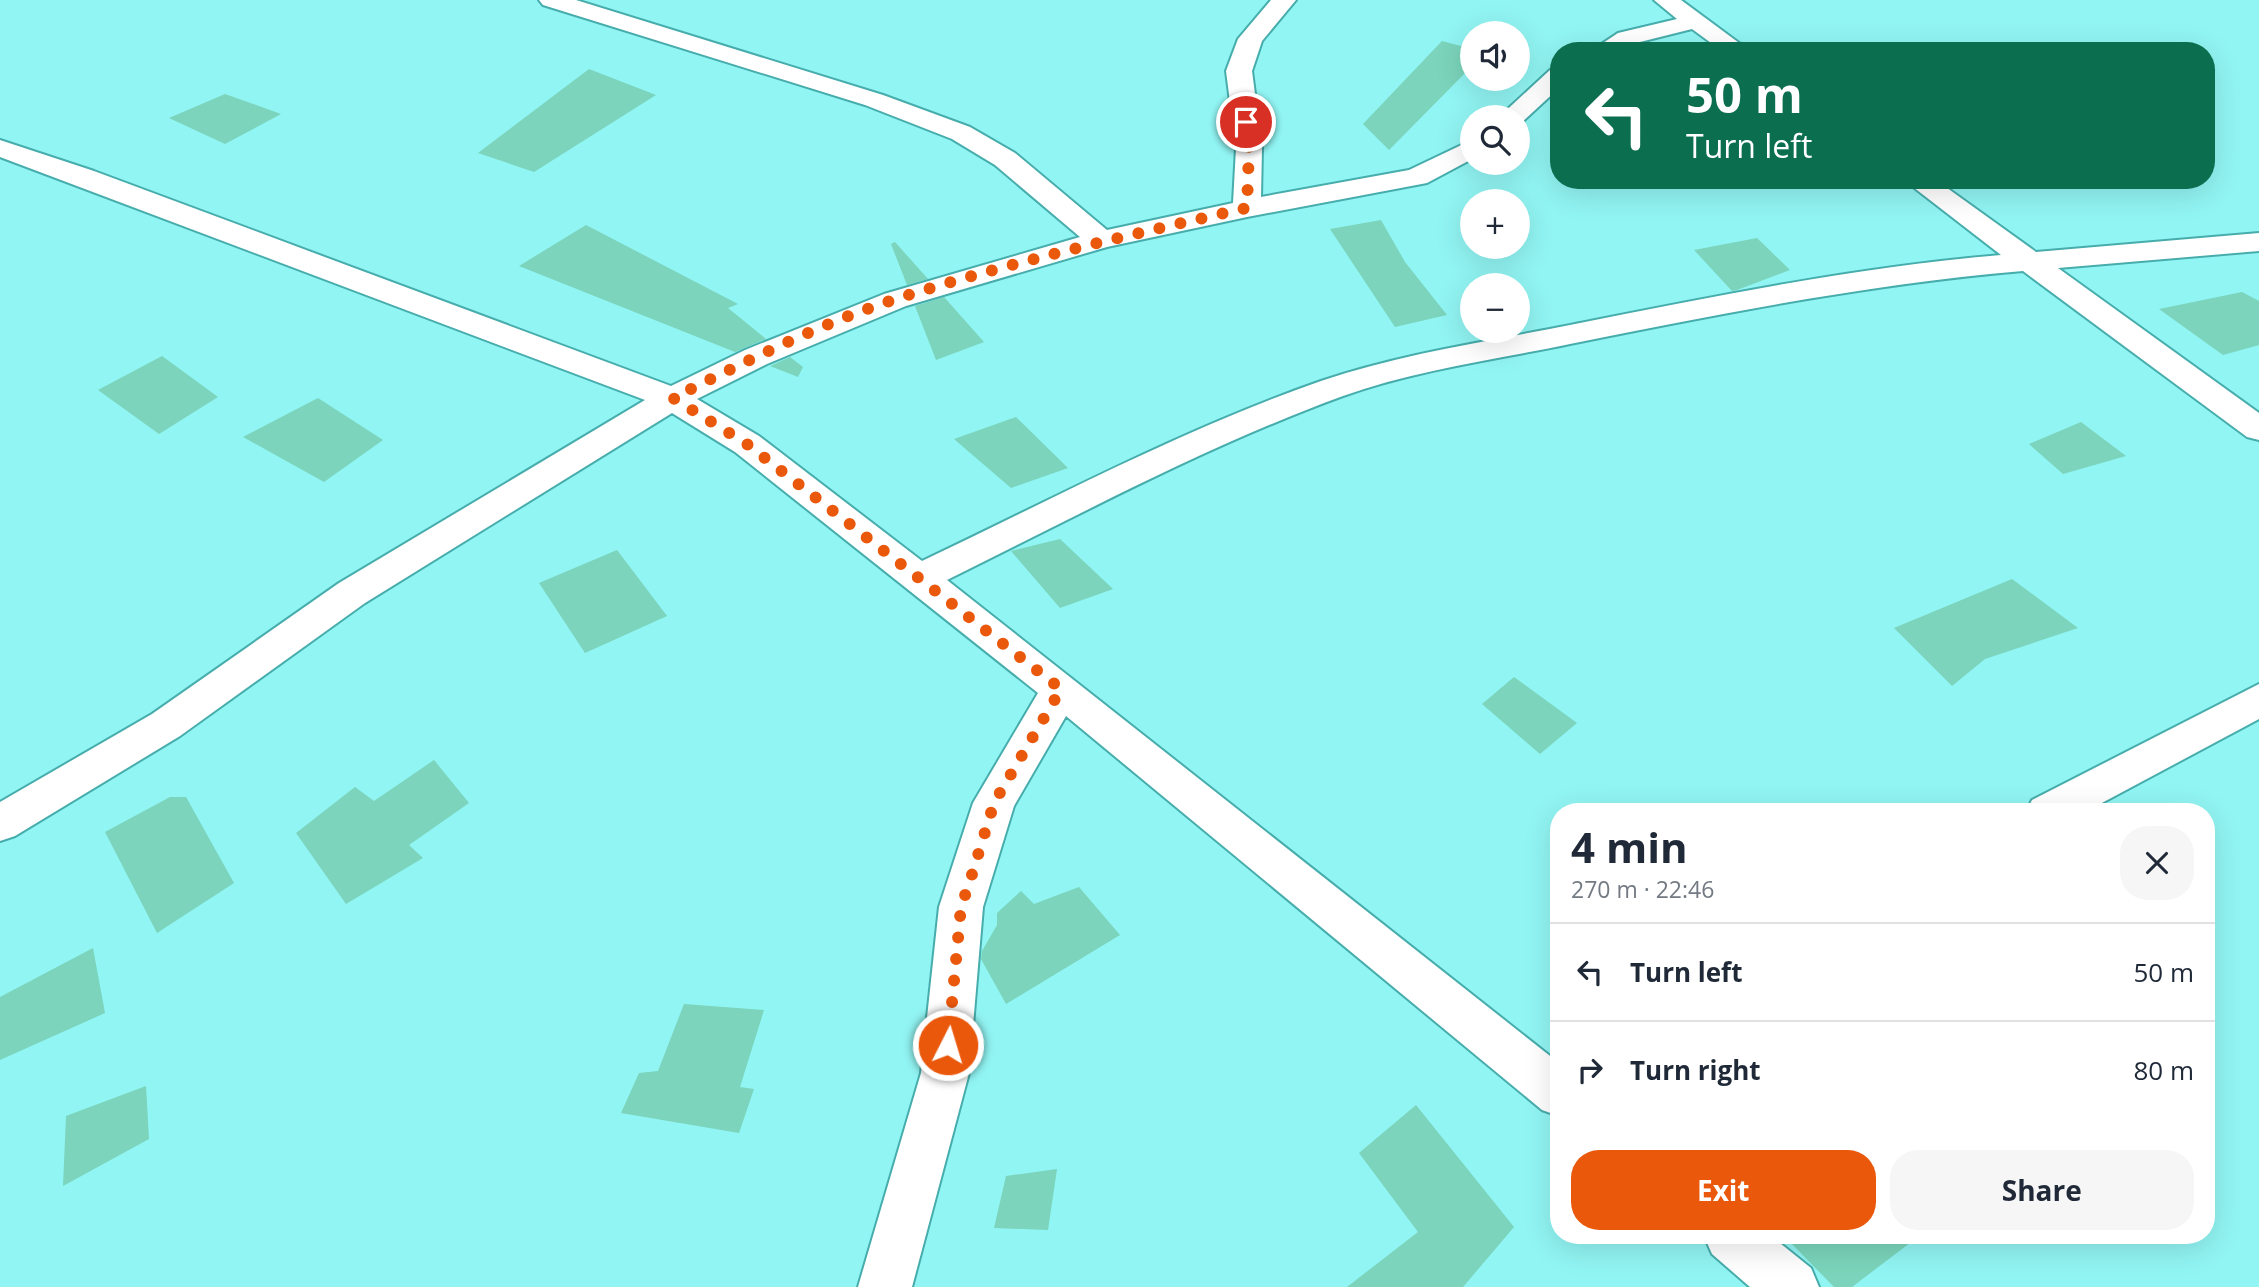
<!DOCTYPE html>
<meta charset="utf-8">
<style>
:root{--surface:#fff;--page:#f6f6f7;--text:#1f2937;--muted:#747a83;--line:#e0e1e3;--accent:#ea580c}
body{margin:0;font-family:"Open Sans",sans-serif;background:var(--page);color:var(--text);height:100vh;display:flex;flex-direction:column;font-size:26px;white-space:nowrap}
*{box-sizing:border-box;margin:0}
p{font-size:23px;color:var(--muted)}
.icon{flex:none;width:38px;height:38px;fill:none;stroke:currentColor;stroke-width:2;stroke-linecap:round;stroke-linejoin:round}
.map{position:relative;flex:1;overflow:hidden}
.drawer{position:absolute;left:1550px;top:803px;width:665px;height:441px;display:flex;flex-direction:column;background:var(--surface);border-radius:28px;box-shadow:0 7px 28px #0002}
.drawer>*{flex:none}
.top-card{position:absolute;left:1550px;top:42px;width:665px;height:147px;border-radius:28px;box-shadow:0 7px 28px #0002;background:#0b6e4f;color:#fff;overflow:hidden}
.buttons{position:absolute;left:1460px;top:21px;display:grid;gap:14px}
.buttons a{display:grid;place-items:center;width:70px;height:70px;border-radius:50%;background:var(--surface);box-shadow:0 7px 28px #0002;font-size:35px}
.pin{position:absolute;display:grid;place-items:center;width:60px;height:60px;color:#fff;margin:-30px;border:4px solid #fff;border-radius:50%;box-shadow:0 2px 7px #0007}
.me{position:absolute;width:77px;margin:-38px;rotate:5deg;stroke-linejoin:round;filter:drop-shadow(0 0 5px #0008)}
.turn{display:flex;align-items:center;gap:24px;height:147px;padding:0 21px;font-size:32px}
.turn .icon{width:91px;height:91px;stroke-width:2.5}
.turn b{display:block;font-size:49px;line-height:60px}
.round{display:grid;place-items:center;flex:none;width:74px;height:74px;border-radius:28px;background:var(--page)}
.head{display:flex;align-items:center;justify-content:space-between;height:119px;padding:0 21px}
h1{font-size:42px;font-weight:700;line-height:52px}
.primary-button{display:flex;gap:14px;margin-top:auto;padding:14px 21px}
.primary-button a{flex:1;height:80px;border-radius:28px;background:var(--accent);color:#fff;font-size:28px;font-weight:700;line-height:80px;text-align:center}
.primary-button a+a{background:var(--page);color:var(--text)}
ul{padding:0;list-style:none}
li{display:flex;align-items:center;gap:21px;height:98px;padding:0 21px;border-top:2px solid var(--line)}
li div{flex:1}
li b{display:block;font-size:26px}
li em{font-style:normal}
.map>svg:first-child{display:block}
.building{fill:#7bd4bb}
.lines{fill:none;stroke-linecap:round;stroke-linejoin:round}
.street-casing{stroke:#47adac;stroke-width:4}
.street{fill:#fff;fill-rule:evenodd}
.route{stroke:#ea580c;stroke-width:12;stroke-dasharray:0 21.6}
</style>
<div class="map">
<svg width="2259" height="1287" viewBox="0 0 2259 1287">
<rect width="100%" height="100%" fill="#91f5f3"/>
<!-- building -->
<g class="building">
<path d="M1442,41L1472,49V66L1389,150L1363,124Z"/>
<path d="M589,69L656,95L534,172L478,153Z"/>
<path d="M225,94L281,114L225,144L169,118Z"/>
<path d="M1381,220L1405,262L1447,315L1395,327L1330,229Z"/>
<path d="M586,225L738,304L728,308L766,339L735,352L519,266Z"/>
<path d="M1757,238L1790,270L1737,290L1732,291L1694,250Z"/>
<path d="M895,242L928,279L907,285L891,244Z"/>
<path d="M2242,292L2259,301V345L2223,355L2159,309Z"/>
<path d="M944,297L984,342L936,360L915,306Z"/>
<path d="M162,356L218,397L159,434L98,390Z"/>
<path d="M790,357L803,367L798,377L770,366Z"/>
<path d="M318,398L383,440L324,482L243,437Z"/>
<path d="M1016,417L1068,468L1011,488L954,439Z"/>
<path d="M2081,422L2126,456L2063,474L2029,444Z"/>
<path d="M1060,539L1113,589L1060,608L1011,551Z"/>
<path d="M617,550L667,616L585,653L539,583Z"/>
<path d="M2012,579L2078,628L1985,659L1952,686L1894,628Z"/>
<path d="M1514,677L1577,723L1540,754L1482,704Z"/>
<path d="M434,760L469,803L409,845L423,858L346,904L296,833L355,787L374,801Z"/>
<path d="M170,797H186L234,883L157,933L105,832Z"/>
<path d="M1079,887L1120,935L1006,1004L981,959L982,951L997,925V913L1021,891L1034,904Z"/>
<path d="M93,948L105,1013L0,1060V997Z"/>
<path d="M684,1004L764,1010L740,1087L754,1089L739,1133L621,1113L639,1073L658,1071Z"/>
<path d="M146,1086L149,1139L63,1186L66,1116Z"/>
<path d="M1416,1105L1514,1227L1463,1287H1347L1418,1232L1359,1153Z"/>
<path d="M1057,1169L1048,1230L994,1228L1006,1176Z"/>
<path d="M1784,1236H1919L1852,1287H1834Z"/>
</g>
<g class="lines">
<!-- street casing -->
<g class="street-casing">
<g id="street">
<path d="M539,0H576L883,95L970,127L1015,153L1107,230L1233,203L1236,148L1226,71L1238,39L1271,0H1296L1262,41L1252,71L1262,148L1261,197L1409,170L1472,140V159L1427,183L1247,217L1107,247L906,306L767,364L697,399L759,436L922,561C1053,499 1183,429 1321,381C1403,353 1491,341 1575,324C1716,296 1858,267 2001,255L1904,180H1936L2036,252L2259,233V251L2058,268L2259,413V440L2247,437L2023,271C1870,284 1719,314 1570,344C1494,360 1415,370 1343,396C1206,446 1077,516 947,580L1559,1063V1116L1542,1110L1066,716L1014,806L983,907L969,1073L912,1287H858L921,1073L939,907L973,803L1038,693L735,452L672,413L365,603L180,736L15,836L0,841V802L152,714L339,583L645,400L0,157V140L94,171L671,386L745,350L884,294L1080,237L995,165L952,139L865,105L543,5Z"/>
<path d="M1654,0H1681L1750,51H1722L1692,29L1636,43L1622,51H1591L1618,33L1677,19Z"/>
<path d="M1559,67V88L1521,123L1517,124V117H1499L1550,70Z"/>
<path d="M2259,684V719L2085,812H2026L2032,800Z"/>
<path d="M1704,1236H1771L1811,1268L1819,1287H1750L1712,1254Z"/>
</g>
</g>
<!-- street -->
<use href="#street" class="street"/>
</g>
<g class="lines">
<!-- route -->
<path class="route" d="M948,1045L961,907L970,881L994,803L1061,689L747,444L673,398C745,362 819,324 896,299C1011,262 1129,235 1247,208L1249,148L1246,122"/>
</g>
</svg>
<div class="buttons">
<a><svg class="icon" aria-label="sound" viewBox="0 0 24 24"><path d="M4 9h4l5-4v14l-5-4H4zM17 9q2 3 0 6"/></svg></a>
<a><svg class="icon" aria-label="search" viewBox="0 0 24 24"><circle cx="10" cy="10" r="6"/><path d="M15 15l6 6"/></svg></a>
<a>+</a>
<a>−</a>
</div>
<div class="pin" style="left:1246px;top:122px;background:#d93025"><svg class="icon" aria-label="arrive" viewBox="0 0 24 24"><path d="M6 21V4h12l-3 4 3 4H6"/></svg></div>
<svg class="me" style="left:948px;top:1045px" viewBox="-20 -20 40 40"><circle r="17" fill="#ea580c" stroke="#fff" stroke-width="3"/><path d="M0-11L8 9 0 5-8 9z" fill="#fff"/></svg>
<div class="top-card">
<div class="turn"><svg class="icon" aria-label="left" viewBox="0 0 24 24"><path d="M17 20v-9H6M10 6l-5 5 5 5"/></svg><div><b>50 m</b>Turn left</div></div>
</div>
<section class="drawer">
<div class="head"><div><h1>4 min</h1><p>270 m · 22:46</p></div><a class="round"><svg class="icon" aria-label="close" viewBox="0 0 24 24"><path d="M6 6l12 12M18 6L6 18"/></svg></a></div>
<ul>
<li><svg class="icon" aria-label="left" viewBox="0 0 24 24"><path d="M17 20v-9H6M10 6l-5 5 5 5"/></svg><div><b>Turn left</b></div><em>50 m</em></li>
<li><svg class="icon" aria-label="right" viewBox="0 0 24 24"><path d="M7 20v-9h11M14 6l5 5-5 5"/></svg><div><b>Turn right</b></div><em>80 m</em></li>
</ul>
<div class="primary-button"><a>Exit</a><a>Share</a></div>
</section>
</div>
